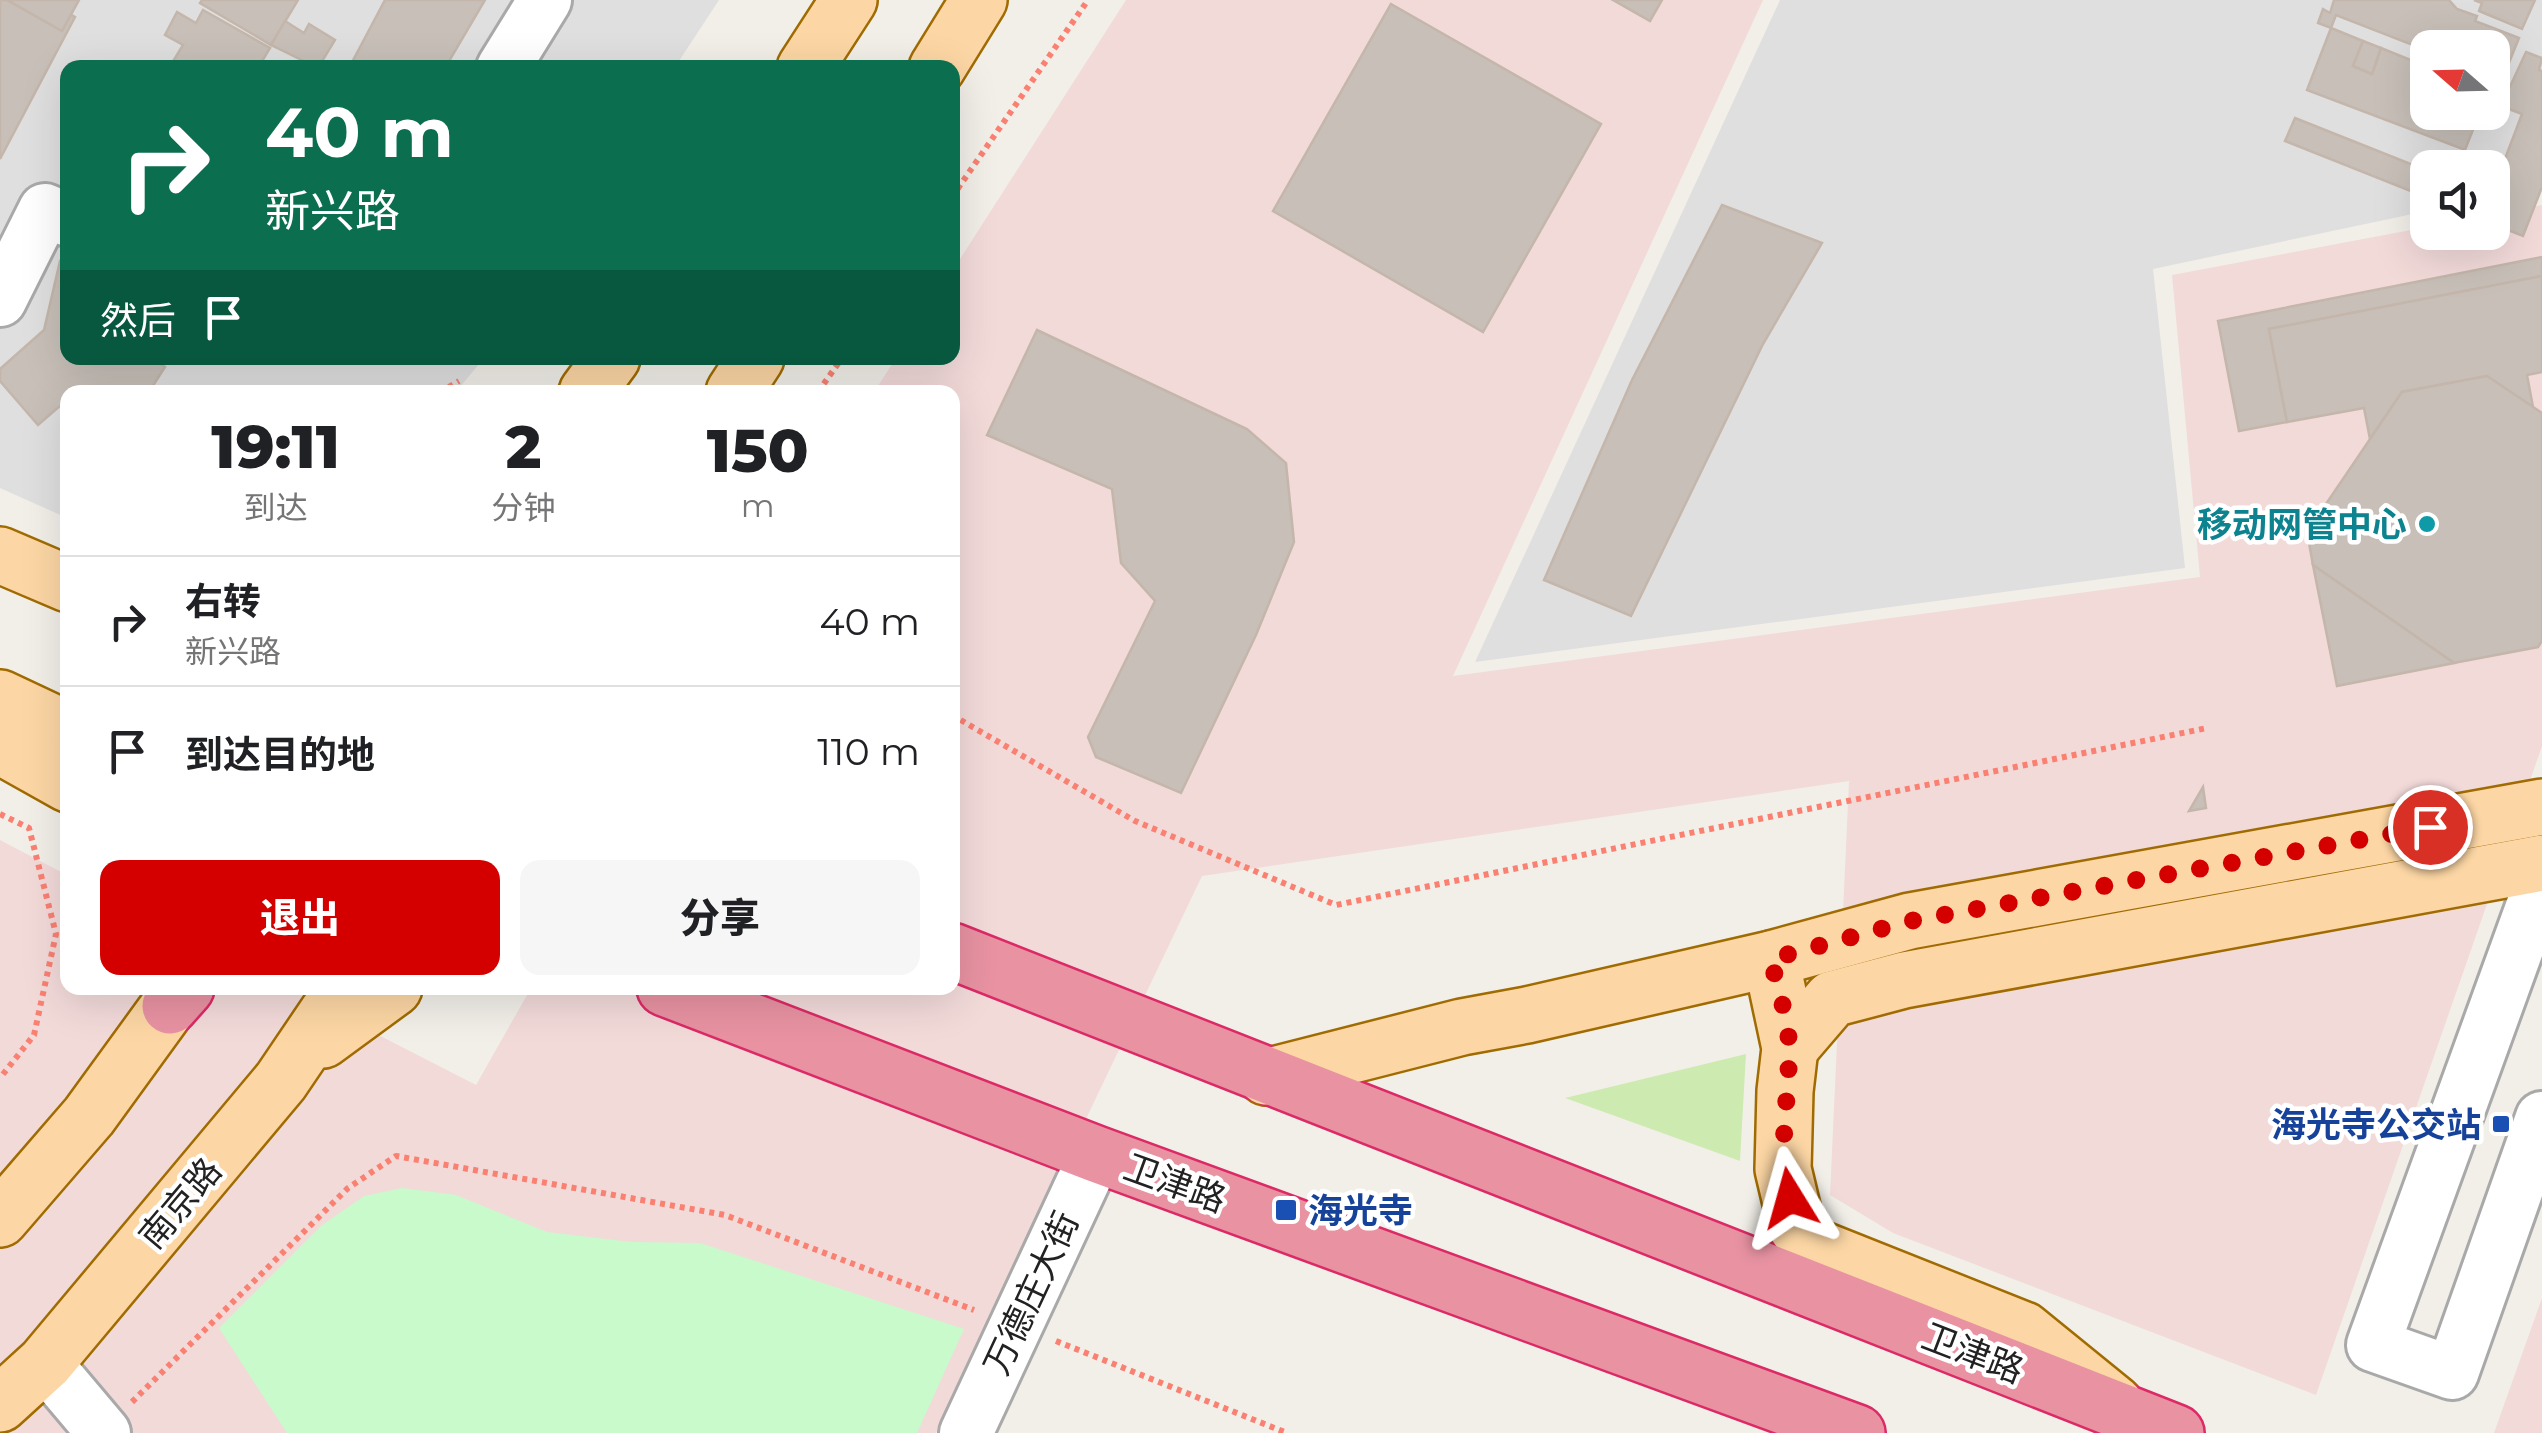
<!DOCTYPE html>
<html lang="zh">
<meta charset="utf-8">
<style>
:root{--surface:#fff;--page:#f6f6f6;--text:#202124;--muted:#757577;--line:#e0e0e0;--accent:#d40000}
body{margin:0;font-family:Montserrat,"Noto Sans SC",sans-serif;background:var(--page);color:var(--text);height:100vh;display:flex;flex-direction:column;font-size:38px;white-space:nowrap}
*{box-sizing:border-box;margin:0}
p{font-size:32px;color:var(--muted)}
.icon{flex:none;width:55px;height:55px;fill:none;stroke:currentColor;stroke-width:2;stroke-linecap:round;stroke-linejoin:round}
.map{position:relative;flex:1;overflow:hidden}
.drawer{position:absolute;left:60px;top:385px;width:900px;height:610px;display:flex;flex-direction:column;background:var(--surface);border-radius:20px;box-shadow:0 10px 40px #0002}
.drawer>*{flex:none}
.hud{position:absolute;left:60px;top:60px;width:900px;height:305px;border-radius:20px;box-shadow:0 10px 40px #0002;background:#0b6e4f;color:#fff;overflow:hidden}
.needle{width:65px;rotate:290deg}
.controls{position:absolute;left:2410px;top:30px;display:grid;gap:20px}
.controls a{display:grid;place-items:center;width:100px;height:100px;border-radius:20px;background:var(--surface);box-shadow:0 10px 40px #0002;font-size:50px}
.pin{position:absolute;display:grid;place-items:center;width:85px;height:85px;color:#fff;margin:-42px;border:5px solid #fff;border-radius:50%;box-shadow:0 2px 10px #0007}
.me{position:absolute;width:110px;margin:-55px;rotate:352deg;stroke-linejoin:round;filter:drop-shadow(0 0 8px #0008)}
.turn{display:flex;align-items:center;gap:35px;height:210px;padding:0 40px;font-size:45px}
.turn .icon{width:130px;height:130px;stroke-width:2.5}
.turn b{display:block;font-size:70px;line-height:85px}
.then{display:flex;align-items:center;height:95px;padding:0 40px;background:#0003;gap:20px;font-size:38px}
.eta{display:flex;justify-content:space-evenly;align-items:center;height:170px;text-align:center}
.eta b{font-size:60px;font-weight:800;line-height:70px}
.primary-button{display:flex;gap:20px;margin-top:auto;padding:20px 40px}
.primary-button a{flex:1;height:115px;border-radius:20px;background:var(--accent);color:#fff;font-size:40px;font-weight:800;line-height:115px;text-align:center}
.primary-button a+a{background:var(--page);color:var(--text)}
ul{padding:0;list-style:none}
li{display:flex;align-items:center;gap:30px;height:130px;padding:0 40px;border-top:2px solid var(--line)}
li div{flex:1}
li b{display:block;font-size:38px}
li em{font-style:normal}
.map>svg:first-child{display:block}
.residential{fill:#e0dfdf;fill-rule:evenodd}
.commercial{fill:#f2dad9}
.grass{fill:#cdebb0}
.park{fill:#c8facc}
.building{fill:#c7bfb8;stroke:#c4b6ab;stroke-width:2.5}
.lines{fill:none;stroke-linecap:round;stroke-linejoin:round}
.minor-casing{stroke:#a9a9a9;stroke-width:58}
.major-casing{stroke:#a06b00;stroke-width:60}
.highway-casing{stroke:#dc2a67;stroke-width:60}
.path{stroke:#fa8072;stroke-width:6;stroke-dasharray:5 5;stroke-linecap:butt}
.minor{stroke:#fff;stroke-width:52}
.major{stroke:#fcd6a4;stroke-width:55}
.highway{stroke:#e892a2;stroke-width:55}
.route{stroke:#d40000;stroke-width:18;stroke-dasharray:0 32.4}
.culture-dot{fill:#0f9aa8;stroke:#fff;stroke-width:4}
.transit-dot{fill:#1a4fb4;stroke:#fff;stroke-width:4}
.labels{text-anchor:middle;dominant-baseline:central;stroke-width:9;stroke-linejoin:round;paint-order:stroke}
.culture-label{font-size:35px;font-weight:bold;fill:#0d838f;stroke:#fff;text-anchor:end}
.transit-label{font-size:35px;font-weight:bold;fill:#164399;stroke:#fff;text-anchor:end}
.street-label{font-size:35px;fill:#222;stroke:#fff}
</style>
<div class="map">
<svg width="2542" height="1433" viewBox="0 0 2542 1433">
<rect width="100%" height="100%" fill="#f2efe9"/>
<!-- residential -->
<g class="residential">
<path d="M0,0H719L675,67L68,68V358H484L456,392H68L67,518L0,488Z"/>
<path d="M1780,0H2542V186L2493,197L2492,168H2428L2427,211L2153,269L2185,568L1475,662ZM2428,48H2492V112H2428Z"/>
</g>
<!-- commercial -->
<g class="commercial">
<path d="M1126,0H1763L1453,676L2200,577L2172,275L2427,227L2428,232H2492L2493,215L2542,205V746L2316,1395L1893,1233L1830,1195L1849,781L1202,876L936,1433H0V840L67,875L68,988H287L476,1085L531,988H952V392H874L896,358H952L953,270Z"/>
<path d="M2542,1298V1433H2494Z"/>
</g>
<!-- grass -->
<path class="grass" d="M1746,1054L1740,1161L1565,1098Z"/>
<!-- park -->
<path class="park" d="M402,1188L456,1195L547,1232L631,1242L700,1243L964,1329L917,1433H287L219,1328L321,1226L364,1196Z"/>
<!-- building -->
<g class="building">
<path d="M0,0H44L75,17L0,159Z"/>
<path d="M7,0H79L62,31Z"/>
<path d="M202,0H298L271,45L200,3Z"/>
<path d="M385,0H485L445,68H349Z"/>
<path d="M1613,0H1662L1650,21Z"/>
<path d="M2334,0H2449L2457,9L2477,16L2475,21L2519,38L2502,80L2492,76V48H2428V51L2336,15L2331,28L2318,23L2323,9L2330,13Z"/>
<path d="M2474,0H2535L2522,29L2479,11L2482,3Z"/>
<path d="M1391,4L1601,124L1483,332L1273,211Z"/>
<path d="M203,10L270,48L258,68H169L183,45L165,35L177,12L196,23Z"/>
<path d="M285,21L304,33L309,24L335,40L318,68L271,45Z"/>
<path d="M2331,28L2363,41L2353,66L2372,74L2381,48L2428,67V112H2480L2465,150L2307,90Z"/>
<path d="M2363,41L2381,48L2372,74L2353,66Z"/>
<path d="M2526,52L2542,58L2539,70L2542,71V187L2523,236L2492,224V193L2522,114L2501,106Z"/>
<path d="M2295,118L2418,167L2424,153L2459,167L2428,168V198L2285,141Z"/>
<path d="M1722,205L1822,243L1763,344L1631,616L1544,580L1632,380Z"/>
<path d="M2542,257V276L2269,329L2287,422L2239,431L2218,321Z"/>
<path d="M60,261L68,263V358H150L165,367L149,392H94L83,386L75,392H68V399L38,425L0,381V369L44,330Z"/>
<path d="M2542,276V372L2527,375L2533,407L2487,376L2402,392L2370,439L2364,408L2287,422L2269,329Z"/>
<path d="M1037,330L1247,429L1286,463L1294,542L1256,635L1181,793L1096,757L1088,737L1155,601L1121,563L1112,489L987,435Z"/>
<path d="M2487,376L2542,413V641L2538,647L2454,663L2313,565L2307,532L2402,392Z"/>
<path d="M2313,565L2454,663L2337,686Z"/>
<path d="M2203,787L2206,808L2189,811Z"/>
</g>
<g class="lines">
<!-- minor casing -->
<g class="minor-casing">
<g id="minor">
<path d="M503,68L545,0"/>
<path d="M0,300L45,210L68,220"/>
<path d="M2542,880L2373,1345L2452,1373L2542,1118"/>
<path d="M45,1363L104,1433"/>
<path d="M966,1433L1096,1154"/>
</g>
</g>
<!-- major casing -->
<g class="major-casing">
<g id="major">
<path d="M805,68L849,0"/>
<path d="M937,68L979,0"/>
<path d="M587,392L612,358"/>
<path d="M734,392L756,358"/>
<path d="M0,555L68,584"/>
<path d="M0,698L68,730"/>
<path d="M0,746L68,784"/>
<path d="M1771,959L1790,1048L1785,1091L1783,1169L1797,1228L1815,1247L2024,1330L2115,1404"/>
<path d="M323,1040L394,988"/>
<path d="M1790,1048L1832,999L1904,980L2542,863"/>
<path d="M1266,1077L1462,1027L1527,1015L1771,959L1910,921L2542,807"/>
<path d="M0,1219L89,1116L182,988"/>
<path d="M0,1404L45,1363L281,1081L344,988"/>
</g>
</g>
<!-- highway casing -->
<g class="highway-casing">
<g id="highway">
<path d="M952,951L2176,1433"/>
<path d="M665,988L1096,1154L1857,1433"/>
<path d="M170,1006L186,988"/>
</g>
</g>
<!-- path -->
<g class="path">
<path d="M952,197L1088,0"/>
<path d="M440,392L459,381"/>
<path d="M818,392L842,358"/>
<path d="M952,715L1135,821L1336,905L2207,728"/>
<path d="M0,814L29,828L56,934L34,1035L0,1078"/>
<path d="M1056,1341L1287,1433"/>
<path d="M132,1402L348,1188L396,1156L725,1215L974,1310"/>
</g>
<!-- minor -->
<use href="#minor" class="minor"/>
<!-- major -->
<use href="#major" class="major"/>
<!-- highway -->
<use href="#highway" class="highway"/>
</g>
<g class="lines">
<!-- route -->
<path class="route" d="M1790,1198C1777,1145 1789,1103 1789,1051C1790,1022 1777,988 1771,959L1910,921L2430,827"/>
</g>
<!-- markers -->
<circle class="culture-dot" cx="2427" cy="524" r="10"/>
<g class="transit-dot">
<rect x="2491" y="1114" width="20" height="20" rx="5"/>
<rect x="1274" y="1198" width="24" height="24" rx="5"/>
</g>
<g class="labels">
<!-- culture labels -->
<g class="culture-label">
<text x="2407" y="524">移动网管中心</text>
</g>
<!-- transit labels -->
<g class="transit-label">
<text x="2481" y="1124">海光寺公交站</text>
<text x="1308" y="1210" text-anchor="start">海光寺</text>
</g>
<!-- street labels -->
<g class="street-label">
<text transform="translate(1175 1183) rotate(20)">卫津路</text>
<text transform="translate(180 1203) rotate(-50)">南京路</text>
<text transform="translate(1031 1293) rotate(-65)">万德庄大街</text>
<text transform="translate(1973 1353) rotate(21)">卫津路</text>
</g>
</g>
</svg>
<div class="controls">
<a><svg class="needle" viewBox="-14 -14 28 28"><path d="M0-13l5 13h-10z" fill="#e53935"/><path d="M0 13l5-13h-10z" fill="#757577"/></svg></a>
<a><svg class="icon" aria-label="sound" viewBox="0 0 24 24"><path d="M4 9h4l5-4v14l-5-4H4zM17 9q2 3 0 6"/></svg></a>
</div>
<div class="pin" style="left:2430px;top:827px;background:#d93025"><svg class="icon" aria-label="arrive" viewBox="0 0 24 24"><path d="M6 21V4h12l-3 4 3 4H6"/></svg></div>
<svg class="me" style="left:1790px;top:1198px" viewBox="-20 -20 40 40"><path d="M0-17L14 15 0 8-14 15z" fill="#d40000" stroke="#fff" stroke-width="4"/></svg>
<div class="hud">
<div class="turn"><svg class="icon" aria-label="right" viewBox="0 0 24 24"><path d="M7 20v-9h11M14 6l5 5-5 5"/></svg><div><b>40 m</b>新兴路</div></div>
<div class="then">然后<svg class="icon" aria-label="arrive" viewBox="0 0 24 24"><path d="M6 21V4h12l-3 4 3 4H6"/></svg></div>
</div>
<section class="drawer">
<div class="eta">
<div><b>19:11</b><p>到达</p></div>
<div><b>2</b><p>分钟</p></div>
<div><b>150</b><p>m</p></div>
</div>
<ul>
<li><svg class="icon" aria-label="right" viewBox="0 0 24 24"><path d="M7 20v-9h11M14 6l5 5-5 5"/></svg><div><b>右转</b><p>新兴路</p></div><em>40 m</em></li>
<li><svg class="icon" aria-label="arrive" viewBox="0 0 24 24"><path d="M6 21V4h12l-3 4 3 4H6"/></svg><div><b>到达目的地</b></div><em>110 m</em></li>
</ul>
<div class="primary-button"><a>退出</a><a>分享</a></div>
</section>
</div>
